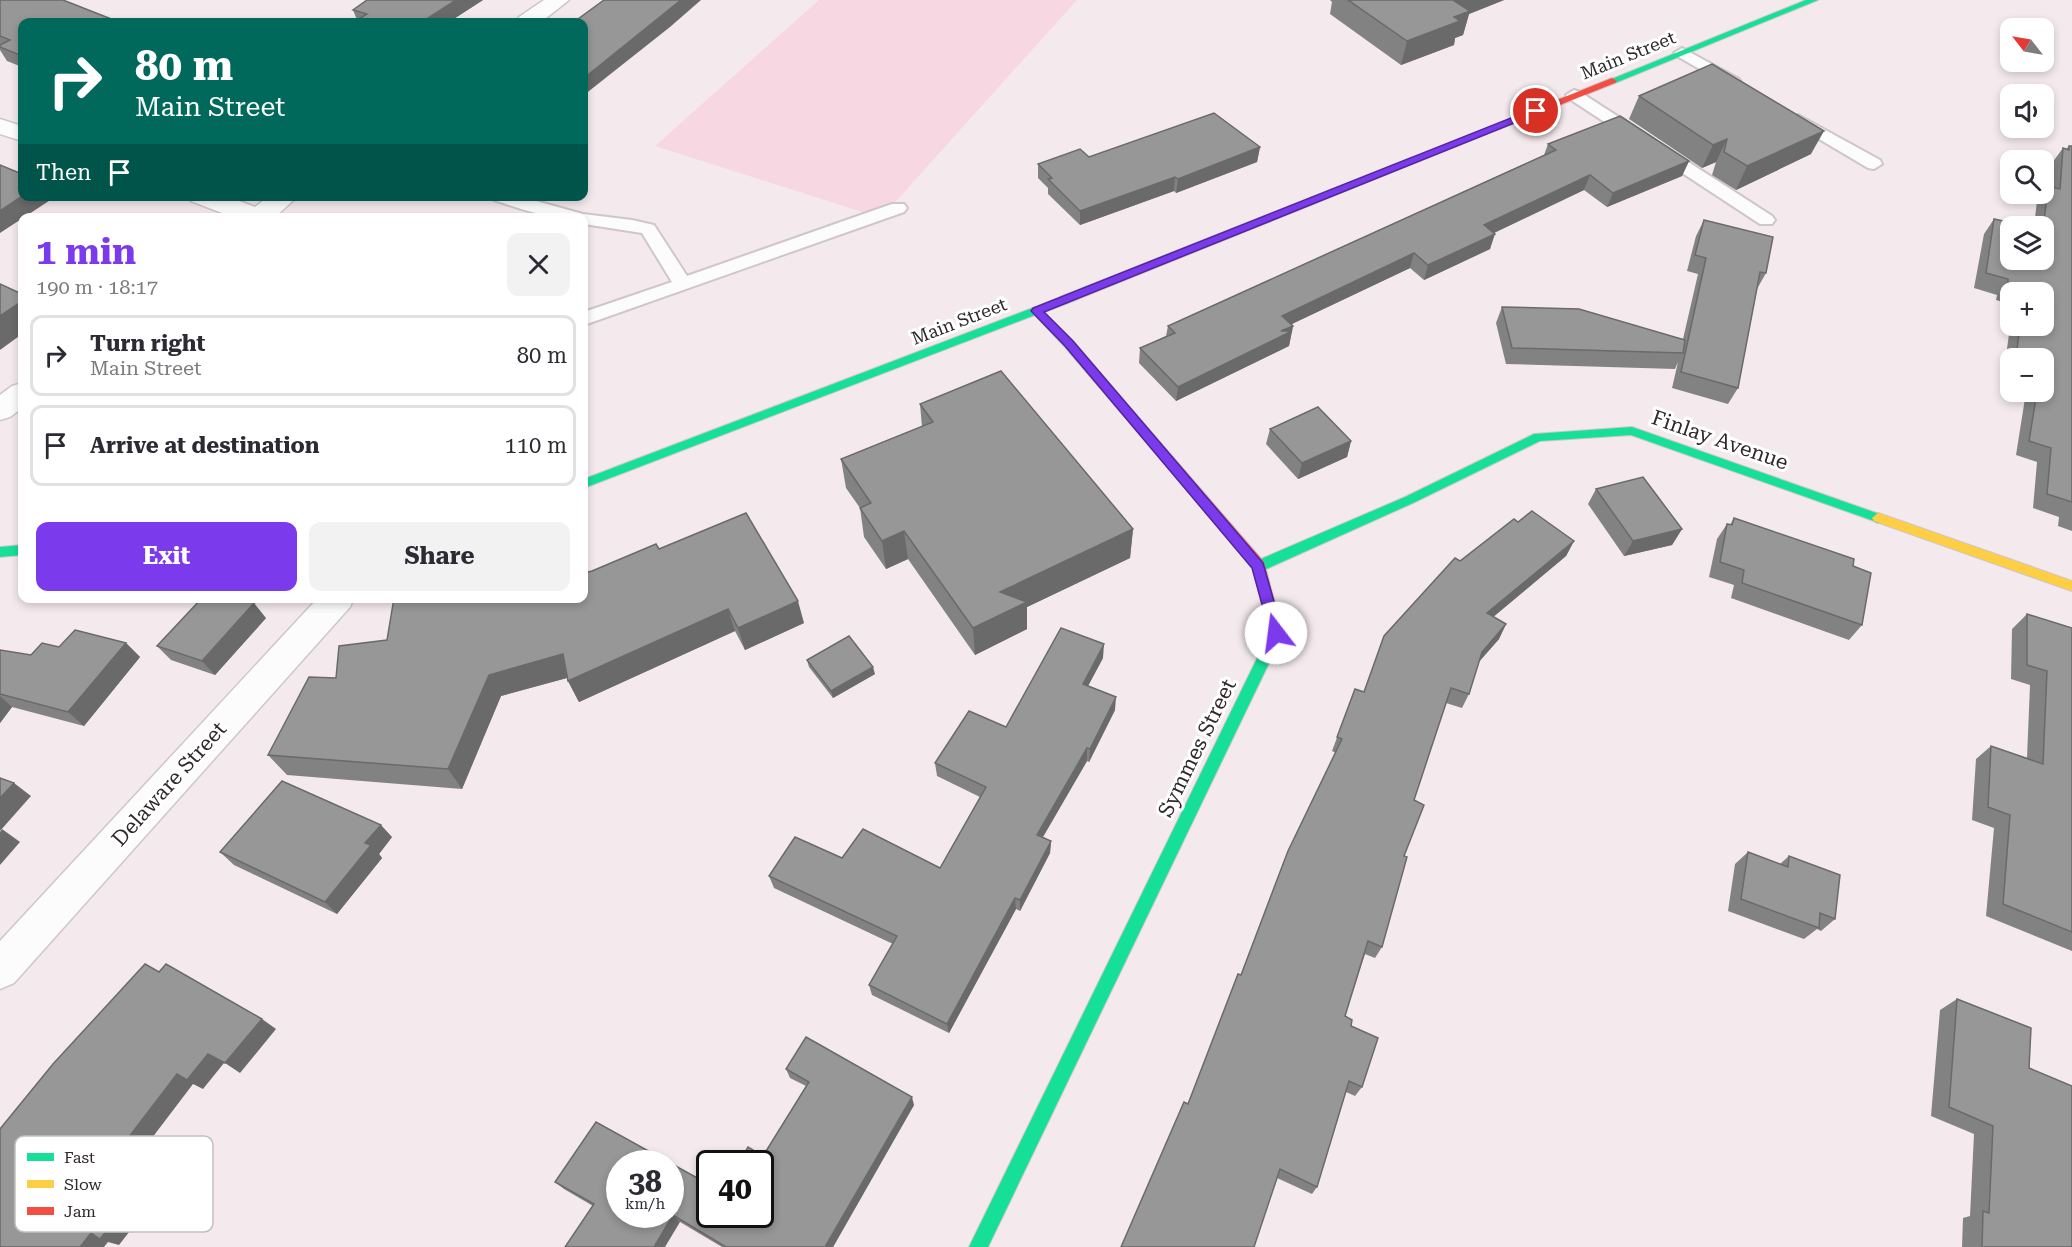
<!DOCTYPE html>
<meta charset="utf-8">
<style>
:root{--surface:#fff;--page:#f2f2f3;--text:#2b2b33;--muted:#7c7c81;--line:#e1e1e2;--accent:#7c3aed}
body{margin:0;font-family:"Roboto Serif",serif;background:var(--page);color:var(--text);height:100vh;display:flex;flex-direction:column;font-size:22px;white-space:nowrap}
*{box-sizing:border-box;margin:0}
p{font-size:20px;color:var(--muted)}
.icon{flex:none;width:33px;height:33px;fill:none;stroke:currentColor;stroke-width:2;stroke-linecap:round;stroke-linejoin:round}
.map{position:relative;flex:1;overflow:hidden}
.sheet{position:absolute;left:18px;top:213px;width:570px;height:390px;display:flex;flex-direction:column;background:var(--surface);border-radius:12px;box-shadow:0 3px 9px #0003}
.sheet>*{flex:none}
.top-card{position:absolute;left:18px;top:18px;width:570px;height:183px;border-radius:12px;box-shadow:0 3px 9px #0003;background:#00695c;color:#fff;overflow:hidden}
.needle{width:39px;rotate:301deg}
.controls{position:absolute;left:2000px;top:18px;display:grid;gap:12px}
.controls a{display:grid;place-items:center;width:54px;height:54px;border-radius:12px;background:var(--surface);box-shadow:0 3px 9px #0003;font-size:30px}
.speed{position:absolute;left:606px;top:1150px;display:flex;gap:12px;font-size:30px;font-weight:700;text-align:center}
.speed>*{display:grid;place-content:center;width:78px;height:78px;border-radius:50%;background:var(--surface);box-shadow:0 3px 9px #0003;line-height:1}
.speed small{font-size:15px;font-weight:400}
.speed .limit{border:3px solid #111;border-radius:9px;background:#fff;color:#111}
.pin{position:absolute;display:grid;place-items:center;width:51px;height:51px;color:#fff;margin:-26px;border:3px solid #fff;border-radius:50%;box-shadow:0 2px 6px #0007}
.me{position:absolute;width:66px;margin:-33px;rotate:345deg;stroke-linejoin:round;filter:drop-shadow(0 0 4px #0008)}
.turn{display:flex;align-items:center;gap:21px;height:126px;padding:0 18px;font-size:27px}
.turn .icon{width:78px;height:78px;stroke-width:2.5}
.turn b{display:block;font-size:42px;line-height:51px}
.then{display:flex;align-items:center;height:57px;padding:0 18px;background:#0003;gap:12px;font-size:22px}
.round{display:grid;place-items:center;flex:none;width:63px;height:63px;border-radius:12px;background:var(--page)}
.head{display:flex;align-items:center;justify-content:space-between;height:102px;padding:0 18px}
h1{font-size:36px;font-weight:700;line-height:45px;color:var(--accent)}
.button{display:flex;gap:12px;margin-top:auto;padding:12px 18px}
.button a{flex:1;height:69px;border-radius:12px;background:var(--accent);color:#fff;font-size:24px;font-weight:700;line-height:69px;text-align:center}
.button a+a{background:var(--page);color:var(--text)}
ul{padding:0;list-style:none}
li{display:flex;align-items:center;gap:18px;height:81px;margin:0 12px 9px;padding:0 6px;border:3px solid var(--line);border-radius:12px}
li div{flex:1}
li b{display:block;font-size:22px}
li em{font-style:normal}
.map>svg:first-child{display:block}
.green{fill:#f7d7e2}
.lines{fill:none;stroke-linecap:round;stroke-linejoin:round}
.lane-casing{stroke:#cfc6c9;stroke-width:4}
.street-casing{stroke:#cfc6c9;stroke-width:3}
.fast-casing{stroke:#cfc6c9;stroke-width:2}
.slow-casing{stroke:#cfc6c9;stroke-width:2}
.jam-casing{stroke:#cfc6c9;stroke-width:2}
.lane{fill:#fdfcfc;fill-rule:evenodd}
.street{fill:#fdfcfc;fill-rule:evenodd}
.fast{fill:#16e098;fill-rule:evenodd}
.slow{fill:#ffcf43;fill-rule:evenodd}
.jam{fill:#f24e42;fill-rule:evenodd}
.wall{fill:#838283}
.shaded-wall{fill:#6a6a6a}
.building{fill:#989798;stroke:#6a6a6a;stroke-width:1.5;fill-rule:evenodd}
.route{fill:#7c3aed;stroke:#51269a;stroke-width:1.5}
.labels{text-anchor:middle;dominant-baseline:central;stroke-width:6;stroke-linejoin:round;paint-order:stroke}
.far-street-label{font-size:18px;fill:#30292b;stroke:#fff}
.street-label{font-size:21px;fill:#30292b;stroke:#fff}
.key{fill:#fff;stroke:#c1bfbf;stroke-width:1.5}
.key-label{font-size:16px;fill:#30292b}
</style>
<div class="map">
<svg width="2072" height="1247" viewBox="0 0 2072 1247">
<rect width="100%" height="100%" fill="#f4eaed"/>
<!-- green -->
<path class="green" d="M819,0H1077L881,218L655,146Z"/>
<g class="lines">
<!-- lane casing -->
<g class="lane-casing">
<g id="lane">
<path d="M1682,48L1739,79L1741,82L1733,87L1727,85L1677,56L1674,53Z"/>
<path d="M1574,90L1580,92L1772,216L1775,220L1772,224H1760L1568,98L1566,95Z"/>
<path d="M1798,115L1880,160L1882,164L1874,169L1868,168L1792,123L1790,120Z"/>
<path d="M492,196H518L583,214L632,220L654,225L687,276L892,204H904L907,208L904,212L584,325V312L672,282L642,233L584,224V218C546,218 529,212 494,200Z"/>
</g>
</g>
<!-- street casing -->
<g class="street-casing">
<g id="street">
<path d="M544,0H569L541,22H516L519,17Z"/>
<path d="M0,119L22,126V141L0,134Z"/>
<path d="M188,196H226L255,207L269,196H298L274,218H235L191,201Z"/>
<path d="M22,383V408L10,417L0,420V395L12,386Z"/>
<path d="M318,598H354L350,607L14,983L0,989V941Z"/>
</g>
</g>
<!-- fast casing -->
<g class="fast-casing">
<g id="fast">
<path d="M1806,0H1818L1615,83L1607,81Z"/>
<path d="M1064,296L1068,297V303L1044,312L1073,341L1133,411L1135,414L1133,417H1125L1065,347L1035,315L584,488V479Z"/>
<path d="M1632,427L1882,515L1884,518L1878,523L1874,521L1631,435L1540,441L1413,503L1264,570H1254L1252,566L1254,562L1405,497L1534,434Z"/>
<path d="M22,545V555L0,557V547Z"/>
<path d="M1276,628L1281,630L1283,634L988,1247H969L1269,634L1271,630Z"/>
</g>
</g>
<!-- slow casing -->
<g class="slow-casing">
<g id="slow">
<path d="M1413,157L1417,158V162L1068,303H1060L1058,300L1060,297Z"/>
<path d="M1878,513L2072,581V591L1874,521L1872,518Z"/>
</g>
</g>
<!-- jam casing -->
<g class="jam-casing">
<g id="jam">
<path d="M1612,78L1617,81L1615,83L1417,162H1409L1408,160Z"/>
<path d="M1129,410L1133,411L1264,562L1283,634L1281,638H1271L1269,634L1253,568L1125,417L1123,414Z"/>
</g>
</g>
<!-- lane -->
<use href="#lane" class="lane"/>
<!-- street -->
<use href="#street" class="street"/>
<!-- fast -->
<use href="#fast" class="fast"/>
<!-- slow -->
<use href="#slow" class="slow"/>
<!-- jam -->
<use href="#jam" class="jam"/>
</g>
<!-- wall -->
<g class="wall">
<path d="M0,0L22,22V67L7,61L0,50Z"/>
<path d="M483,0L449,22H354L357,20L353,10Z"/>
<path d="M1330,0H1504L1469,14L1463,35L1455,38L1454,45L1401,65L1330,14L1332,2Z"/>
<path d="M1639,96L1811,154L1736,190L1712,175L1716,162L1702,168L1629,119Z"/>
<path d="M1548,144L1689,161L1682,176L1607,207L1584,190L1494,233L1490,249L1424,280L1410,268L1292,324L1293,326L1289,346L1176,401L1139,363L1140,348L1166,336L1168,326L1544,155Z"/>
<path d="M2069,146H2072V531L2058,526L2059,517L2033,508L2037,462L2016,455L2026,392H2043V358H2010V374L2004,372L2010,326H2043V292H2010V304L1996,300L1997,295L1974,288L1984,234L1994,219L2043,260V226H2034L2037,201L2048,186L2050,187L2052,163L2063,148L2066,149Z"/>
<path d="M1260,147L1257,162L1176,193L1174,191L1080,225L1048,194V188L1038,178V164L1089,157Z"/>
<path d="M1704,220L1766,273L1757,289L1738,388L1728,404L1672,388L1678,362L1675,369L1506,364L1496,323L1502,307L1683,339L1698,274L1687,271L1696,236Z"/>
<path d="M920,404L1133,529L1130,558L1027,607V629L975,655L908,559L886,569L864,537L860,508L846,488L841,459L922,427Z"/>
<path d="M1270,429L1351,441L1347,457L1298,479L1266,444Z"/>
<path d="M1596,489L1682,529L1672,545L1624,556L1588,504Z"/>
<path d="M1734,518L1862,625L1849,640L1731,598L1734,585L1709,577L1717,539L1727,524L1730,525Z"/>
<path d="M1518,522L1574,541L1566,556L1493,617L1506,624L1499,639L1479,662L1469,694L1462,708L1446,703L1414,800L1404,856L1382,947L1375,958L1365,954L1345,1016L1351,1026L1362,1087L1355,1096L1346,1092L1317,1187L1312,1194L1277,1178L1188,1104L1241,975L1336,753L1332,751L1355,689L1364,692L1460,561Z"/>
<path d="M659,549L804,623L745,650L735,631L579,702L568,681L567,678L501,696L462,789L287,775L268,755L336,678L387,640L584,598L592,571Z"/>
<path d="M2027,614L2072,628V951L1986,916L1994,828L1972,820L1976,759L1991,746L2027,758L2030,685L2011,679L2012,629Z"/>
<path d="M266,618L215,675L171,660L157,646Z"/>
<path d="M126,643L140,657L84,726L12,707L0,723V650L31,655L59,647Z"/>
<path d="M1103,658L1088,686L1115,710L1089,762L1087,761L1043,837L1051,841L1050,853L1020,911L1016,909L949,1033L872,995L869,985L893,944L774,888L769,876L842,858L940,868L980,797L937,776L935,763L1006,727Z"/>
<path d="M807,660L875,674L833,698L809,667Z"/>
<path d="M392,837L379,854L382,858L337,914L234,865L220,852Z"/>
<path d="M1748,852L1780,864L1789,856L1835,919L1821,931L1817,929L1804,939L1728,911L1735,864Z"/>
<path d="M1957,999L2029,1068L2072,1247H1962L1963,1218L1970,1216L1974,1134L1931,1116L1940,1010Z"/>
<path d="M786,1069L914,1105L833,1247H722L680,1222L593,1206L564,1189L555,1182L710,1215L763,1156L806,1086L790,1078Z"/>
</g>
<!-- shaded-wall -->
<g class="shaded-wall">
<path d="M456,0H483L449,22H422Z"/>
<path d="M681,0H701L670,27L584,95V78Z"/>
<path d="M1451,0H1504L1469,14L1463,35L1455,38L1454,45L1401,65L1407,41Z"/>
<path d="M1824,131L1811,154L1736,190L1747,166Z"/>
<path d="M1727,139L1716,162L1702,168L1713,145Z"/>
<path d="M1260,147L1257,162L1176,193L1178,179Z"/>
<path d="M1689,161L1682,176L1607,207L1613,193Z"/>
<path d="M1590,175L1584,190L1479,240L1484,225Z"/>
<path d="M1175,177L1174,191L1080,225V211Z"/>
<path d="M22,196L55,197L0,233V211Z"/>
<path d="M1495,234L1490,249L1424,280L1428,265Z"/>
<path d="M1414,253L1410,268L1279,330L1282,316Z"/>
<path d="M22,301V334L0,350V316Z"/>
<path d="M1293,326L1289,346L1176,401L1178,387L1281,331Z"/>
<path d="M1351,441L1347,457L1298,479L1302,463Z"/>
<path d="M1133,529L1130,558L1027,607V629L975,655L973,628L1000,592Z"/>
<path d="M1682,529L1672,545L1624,556L1633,541Z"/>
<path d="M904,531L908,559L886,569L882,541Z"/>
<path d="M1574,541L1566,556L1480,628L1487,613Z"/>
<path d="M798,601L804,623L745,650L738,628Z"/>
<path d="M254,603L266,618L215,675L202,661Z"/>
<path d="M728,609L735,631L579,702L568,681Z"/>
<path d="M1506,624L1499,639L1475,666L1482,652Z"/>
<path d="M126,643L140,657L84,726L68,712Z"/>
<path d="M1104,644L1103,658L1082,697L1083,684Z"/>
<path d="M563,654L574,676L501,696L462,789L448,769L489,675Z"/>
<path d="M873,667L875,674L833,698L831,691Z"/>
<path d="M0,696L12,707L0,723Z"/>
<path d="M1116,697L1115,710L1089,762L1090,749Z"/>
<path d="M1087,748V761L1037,847V835Z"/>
<path d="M14,783L31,796L0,831V798Z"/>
<path d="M381,825L392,837L379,854L382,858L337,914L325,902L365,843Z"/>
<path d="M2,829L20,842L0,865V832Z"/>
<path d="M1051,841L1050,853L1020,911V900Z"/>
<path d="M1015,898L1016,909L949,1033L947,1024Z"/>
<path d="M262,1019L276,1029L240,1073L225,1063Z"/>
<path d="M208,1054L224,1063L203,1089L193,1084L117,1184L151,1204L119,1245L108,1242L104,1247H80L99,1176L177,1074Z"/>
<path d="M912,1097L914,1105L833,1247H825Z"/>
<path d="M673,1215L680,1222L665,1247H654Z"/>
</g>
<!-- building -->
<g class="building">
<path d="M0,0H63L119,22H22V56L0,47V45L10,40L0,36Z"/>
<path d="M367,0H456L422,22H354L367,14L353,10Z"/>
<path d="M604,0H681L584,78V22H574Z"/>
<path d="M1348,0H1453L1470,11L1454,17L1460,21L1407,41Z"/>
<path d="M1712,64L1824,131L1747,166L1724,152L1727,139L1713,145L1639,96Z"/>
<path d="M1214,113L1260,147L1178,179L1175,177L1080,211L1048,179L1052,178L1038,164L1080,149L1089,157Z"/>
<path d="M1620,116L1689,161L1613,193L1590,175L1484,225L1495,234L1428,265L1414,253L1282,316L1293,326L1281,331H1292L1178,387L1140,348L1175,333L1168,326L1556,150L1548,144Z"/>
<path d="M2069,146H2072V502L2047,494L2051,448L2029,441L2037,392H2043V358H2022L2016,357L2020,326H2043V292H2025V290L2008,285V279L1986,273L1994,219L2025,226H2010V260H2043V231L2048,186L2060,189L2063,148L2069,150Z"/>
<path d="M0,165L22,174V196L0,211Z"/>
<path d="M1704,220L1773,237L1766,273L1760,272L1738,388L1681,372L1706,258L1695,255Z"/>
<path d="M0,284L22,294V301L0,316Z"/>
<path d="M1502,307L1579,309L1685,340L1683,353L1512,348Z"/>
<path d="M1001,371L1133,529L1000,592L1027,602L973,628L904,531L882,541L860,508L871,503L841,459L933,422L920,404Z"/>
<path d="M1318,407L1351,441L1302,463L1270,429Z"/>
<path d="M1643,477L1682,529L1633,541L1596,489Z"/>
<path d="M1532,511L1574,541L1487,613L1506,624L1482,652L1469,694L1451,688L1414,800L1424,805L1404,856L1407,857L1382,947L1368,941L1345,1016L1352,1020L1351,1026L1378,1038L1362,1087L1349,1081L1317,1187L1280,1169L1254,1247H1121L1184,1102L1188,1104L1238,974L1241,975L1288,851L1342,739L1337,737L1355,689L1364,692L1384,636L1455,558L1460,561L1514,519L1518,522Z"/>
<path d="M746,513L798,601L738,628L728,609L568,681L563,654L489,675L448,769L268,755L309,677L336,678L339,646L387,640L394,598H584V573L592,571L656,544L659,549Z"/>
<path d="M1734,518L1854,559L1853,566L1871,573L1862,625L1742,583L1744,570L1720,562L1727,524L1732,525Z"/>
<path d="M202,598H241L254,603L202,661L157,646Z"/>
<path d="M2027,614L2072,628V932L2003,904L2010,815L1988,807L1991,746L2043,764L2047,671L2027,665Z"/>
<path d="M1061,628L1104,644L1083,684L1116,697L1090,749L1087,748L1037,835L1051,841L1020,900L1015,898L947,1024L869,985L897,936L769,876L795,837L842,858L863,829L940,868L986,787L935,763L969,711L1006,727Z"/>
<path d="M75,630L126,643L68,712L0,694V650L31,655L42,643L59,647Z"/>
<path d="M849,636L873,667L831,691L807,660Z"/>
<path d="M0,778L14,783L0,798Z"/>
<path d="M282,781L381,825L365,843L371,845L325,902L220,852Z"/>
<path d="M1748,852L1788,867L1789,856L1840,875L1835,919L1820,913L1819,928L1741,899Z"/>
<path d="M145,964L159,972L166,964L262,1019L225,1063L208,1054L187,1080L177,1074L99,1176L133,1197L100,1239L91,1233L80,1247H0V1129L53,1064Z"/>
<path d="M1957,999L2031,1028L2029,1068L2072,1086V1247H1982L1983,1211L1989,1213L1993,1126L1949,1107Z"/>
<path d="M806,1037L912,1097L825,1247H726L673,1215L654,1247H565L594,1204L555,1182L596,1122L710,1185V1215H760V1164H738L748,1147L763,1156L809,1082L786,1069ZM620,1164H670V1215H620Z"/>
</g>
<!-- route -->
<path class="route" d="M1536,108L1541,111L1539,113L1044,312L1073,341L1263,563L1283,633L1281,637H1271L1252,568L1065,346L1031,311L1033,308Z"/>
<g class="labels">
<!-- far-street labels -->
<g class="far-street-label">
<text transform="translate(1628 55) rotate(-22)">Main Street</text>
<text transform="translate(959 321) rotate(-21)">Main Street</text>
</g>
<!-- street labels -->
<g class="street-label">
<text transform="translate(1720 440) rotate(19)">Finlay Avenue</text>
<text transform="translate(1197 748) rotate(-64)">Symmes Street</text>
<text transform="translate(169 784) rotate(-48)">Delaware Street</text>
</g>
</g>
<!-- legend -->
<rect x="15" y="1136" width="198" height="96" rx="9" class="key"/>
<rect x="27" y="1153" width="27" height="8" fill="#16e098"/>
<rect x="27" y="1180" width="27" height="8" fill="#ffcf43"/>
<rect x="27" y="1207" width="27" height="8" fill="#f24e42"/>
<g class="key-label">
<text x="64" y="1163">Fast</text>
<text x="64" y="1190">Slow</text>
<text x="64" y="1217">Jam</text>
</g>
</svg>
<div class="controls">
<a><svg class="needle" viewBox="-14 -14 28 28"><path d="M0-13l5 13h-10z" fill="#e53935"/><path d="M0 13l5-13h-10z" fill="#7c7c81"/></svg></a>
<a><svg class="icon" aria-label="sound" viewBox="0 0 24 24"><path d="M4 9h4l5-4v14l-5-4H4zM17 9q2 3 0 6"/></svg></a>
<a><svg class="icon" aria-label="search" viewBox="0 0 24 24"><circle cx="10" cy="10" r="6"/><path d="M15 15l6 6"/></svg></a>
<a><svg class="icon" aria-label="layers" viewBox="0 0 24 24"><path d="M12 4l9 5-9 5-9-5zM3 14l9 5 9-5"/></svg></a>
<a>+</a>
<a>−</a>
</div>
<div class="speed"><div>38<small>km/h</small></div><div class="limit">40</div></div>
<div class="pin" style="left:1536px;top:111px;background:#d93025"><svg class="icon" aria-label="arrive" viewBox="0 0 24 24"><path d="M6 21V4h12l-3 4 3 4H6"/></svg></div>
<svg class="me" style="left:1276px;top:633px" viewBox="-20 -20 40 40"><circle r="19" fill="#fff"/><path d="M0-13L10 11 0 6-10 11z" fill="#7c3aed"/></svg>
<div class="top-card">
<div class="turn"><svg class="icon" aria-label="right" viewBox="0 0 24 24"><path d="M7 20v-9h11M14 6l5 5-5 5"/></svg><div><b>80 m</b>Main Street</div></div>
<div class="then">Then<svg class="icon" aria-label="arrive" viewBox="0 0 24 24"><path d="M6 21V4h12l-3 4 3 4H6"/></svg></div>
</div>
<section class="sheet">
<div class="head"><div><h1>1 min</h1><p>190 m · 18:17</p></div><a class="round"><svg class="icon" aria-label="close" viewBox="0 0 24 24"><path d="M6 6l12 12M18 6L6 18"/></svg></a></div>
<ul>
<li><svg class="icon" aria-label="right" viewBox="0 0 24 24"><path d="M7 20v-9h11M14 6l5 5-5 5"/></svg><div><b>Turn right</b><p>Main Street</p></div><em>80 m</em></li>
<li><svg class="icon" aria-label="arrive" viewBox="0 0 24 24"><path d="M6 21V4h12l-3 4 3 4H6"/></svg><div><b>Arrive at destination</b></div><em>110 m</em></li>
</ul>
<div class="button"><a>Exit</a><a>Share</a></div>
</section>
</div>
